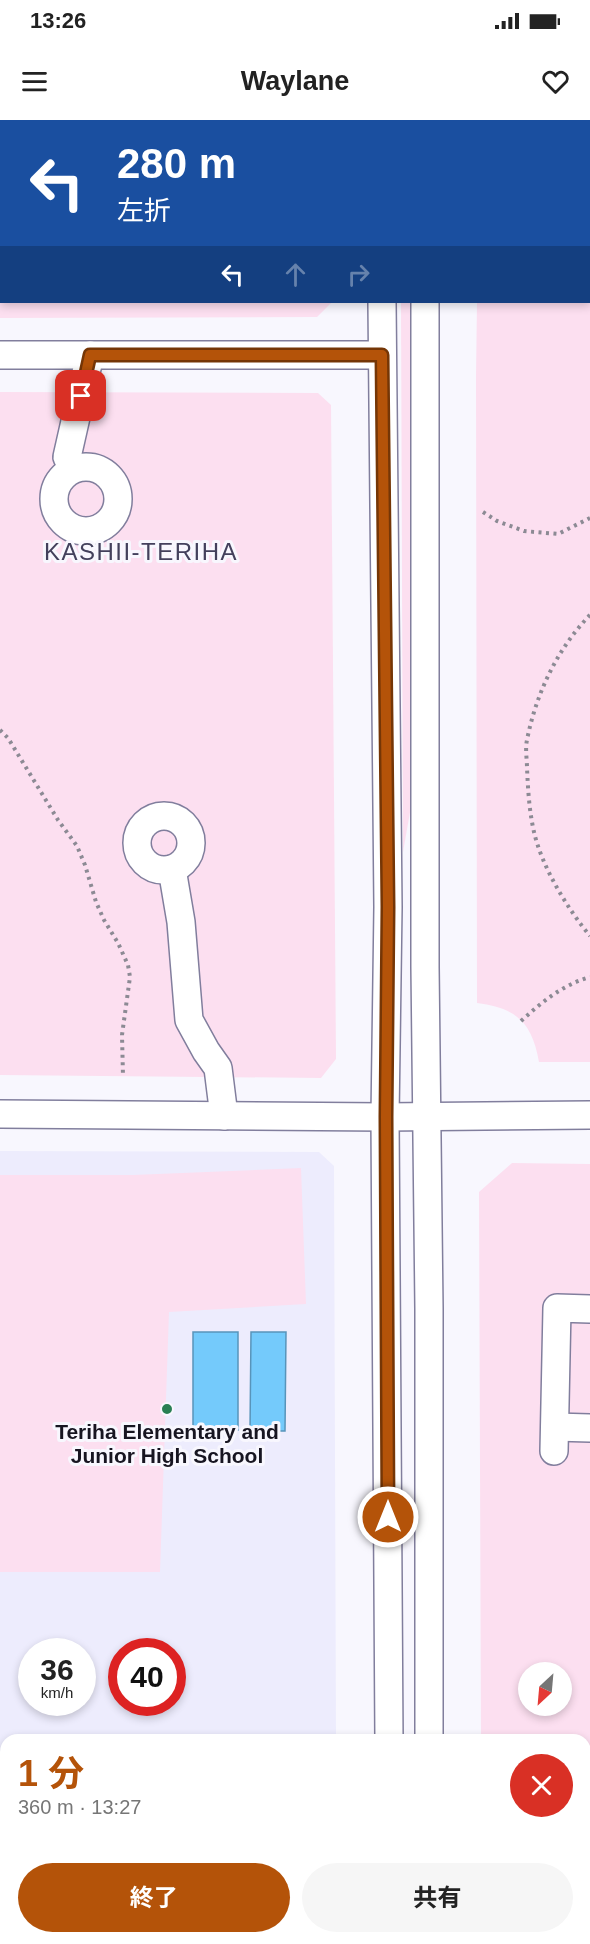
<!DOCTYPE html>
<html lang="ja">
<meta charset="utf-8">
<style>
:root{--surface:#fff;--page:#f6f6f6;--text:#222;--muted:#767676;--accent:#b45309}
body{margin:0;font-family:Helvetica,"Noto Sans JP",sans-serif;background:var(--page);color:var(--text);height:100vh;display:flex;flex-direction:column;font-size:22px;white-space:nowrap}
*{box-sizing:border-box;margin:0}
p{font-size:20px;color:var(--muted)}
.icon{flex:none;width:33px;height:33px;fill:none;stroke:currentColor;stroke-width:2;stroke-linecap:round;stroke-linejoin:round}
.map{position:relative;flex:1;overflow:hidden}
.panel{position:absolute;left:0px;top:1614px;width:591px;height:210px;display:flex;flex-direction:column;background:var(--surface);border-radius:18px 18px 0 0;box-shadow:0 3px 9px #0003}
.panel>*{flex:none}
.guide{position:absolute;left:0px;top:0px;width:591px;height:183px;box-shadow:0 3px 9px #0003;background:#1a4fa0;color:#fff;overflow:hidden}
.needle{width:39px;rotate:206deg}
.tools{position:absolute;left:518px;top:1542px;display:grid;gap:12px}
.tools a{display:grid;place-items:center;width:54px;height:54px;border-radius:50%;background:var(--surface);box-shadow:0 3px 9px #0003;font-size:30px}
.speed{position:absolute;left:18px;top:1518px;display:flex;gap:12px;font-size:30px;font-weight:700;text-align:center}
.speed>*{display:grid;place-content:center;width:78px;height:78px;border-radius:50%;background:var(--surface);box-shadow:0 3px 9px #0003;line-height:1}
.speed small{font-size:15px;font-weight:400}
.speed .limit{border:9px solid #d22;background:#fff;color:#111}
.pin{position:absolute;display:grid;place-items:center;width:51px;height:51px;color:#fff;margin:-26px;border-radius:12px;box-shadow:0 3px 9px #0006}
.me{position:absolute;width:66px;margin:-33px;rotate:0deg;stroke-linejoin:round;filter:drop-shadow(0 0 4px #0008)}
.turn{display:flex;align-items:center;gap:21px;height:126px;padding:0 18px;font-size:27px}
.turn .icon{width:78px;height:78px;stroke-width:2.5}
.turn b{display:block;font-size:42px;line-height:51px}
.lanes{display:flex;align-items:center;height:57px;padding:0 18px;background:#0003;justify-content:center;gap:30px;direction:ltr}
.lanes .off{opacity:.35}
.round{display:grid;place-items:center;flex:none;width:63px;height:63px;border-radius:32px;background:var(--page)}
.summary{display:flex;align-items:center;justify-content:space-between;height:102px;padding:0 18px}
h1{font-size:36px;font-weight:700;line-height:45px;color:var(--accent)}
.action{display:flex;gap:12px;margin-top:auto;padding:12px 18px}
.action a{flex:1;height:69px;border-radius:36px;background:var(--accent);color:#fff;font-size:24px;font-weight:700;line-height:69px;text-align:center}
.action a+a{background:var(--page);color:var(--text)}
.status{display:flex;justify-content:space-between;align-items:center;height:42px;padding:0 30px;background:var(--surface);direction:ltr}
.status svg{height:16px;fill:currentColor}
header{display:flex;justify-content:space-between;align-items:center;height:78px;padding:0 18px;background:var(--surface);font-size:27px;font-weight:700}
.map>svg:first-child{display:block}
.built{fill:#edecfd;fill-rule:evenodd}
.green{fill:#fcdff0;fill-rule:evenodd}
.water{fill:#74cafb;stroke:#5894ba;stroke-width:1.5}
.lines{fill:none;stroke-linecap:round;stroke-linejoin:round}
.minor-casing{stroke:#817e9d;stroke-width:30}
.path{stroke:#8c8a94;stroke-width:4;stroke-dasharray:3 4.5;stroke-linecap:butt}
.minor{stroke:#fff;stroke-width:27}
.route-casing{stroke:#753606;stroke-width:15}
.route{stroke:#b45309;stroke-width:10}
.poi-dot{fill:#297f53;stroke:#f8f7fe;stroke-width:2}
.labels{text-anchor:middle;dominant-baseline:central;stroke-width:6;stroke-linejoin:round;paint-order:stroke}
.poi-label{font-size:21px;font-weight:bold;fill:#171521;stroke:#f8f7fe}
.quarter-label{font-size:24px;letter-spacing:1.5px;fill:#43405c;stroke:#f8f7fe}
</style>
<div class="status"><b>13:26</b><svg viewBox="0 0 49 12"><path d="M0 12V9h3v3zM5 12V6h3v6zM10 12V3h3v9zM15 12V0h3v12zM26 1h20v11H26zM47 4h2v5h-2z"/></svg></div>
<header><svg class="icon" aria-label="menu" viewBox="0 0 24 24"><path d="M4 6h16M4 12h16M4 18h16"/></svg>Waylane<svg class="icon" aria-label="heart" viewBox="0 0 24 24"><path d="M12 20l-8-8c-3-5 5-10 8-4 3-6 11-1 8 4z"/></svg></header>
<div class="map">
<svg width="590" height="1824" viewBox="0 0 590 1824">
<rect width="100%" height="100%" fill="#f8f7fe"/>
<!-- built -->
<path class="built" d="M0,1031L319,1032L334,1046L336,1620H6V1724H0ZM32,1532H82V1582H32ZM122,1532H172V1582H122Z"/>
<!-- green -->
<g class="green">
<path d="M0,0H332V2H2V182H332L317,197L0,198Z"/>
<path d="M477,0H590V942H539C532,902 516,888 477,883L476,256L477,182H590V2H477Z"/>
<path d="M401,182H411L415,664L403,732Z"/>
<path d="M0,272L318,273L331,285L336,939L321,958L0,955Z"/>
<path d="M512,1043L590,1044V1712H585V1620H481L479,1072ZM528,1552H561V1586H528Z"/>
<path d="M301,1048L306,1184L169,1192L160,1452H0V1055H133Z"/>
</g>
<!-- water -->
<g class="water">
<rect x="193" y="1212" width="45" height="98"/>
<path d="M251,1212H286L285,1311H250Z"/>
</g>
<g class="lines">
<!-- minor casing -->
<g class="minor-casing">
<g id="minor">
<path d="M424,0V2"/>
<path d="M382,2V0"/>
<path d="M382,182L388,787L385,997L389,1620"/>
<path d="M425,182V847L429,1189V1620"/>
<path d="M0,235H382"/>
<circle cx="86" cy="379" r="32"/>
<path d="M73,349L67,337L90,235"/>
<circle cx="164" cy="723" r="27"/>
<path d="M172,749L181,802L189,900L206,931L218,948L224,996"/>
<path d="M0,994L385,997L590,995"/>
<path d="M555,1307L590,1308"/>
<path d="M554,1331L557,1188L590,1189"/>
<path d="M585,1755H590"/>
<path d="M0,1774H6"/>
<path d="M585,1794H590"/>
<path d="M430,1818V1824"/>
<path d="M390,1824V1818"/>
</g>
</g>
<!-- path -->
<g class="path">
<path d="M483,392L497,401L524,411L558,414L590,398"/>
<path d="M590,495C557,529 536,574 527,620C525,629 527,639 527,648C528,669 529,690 534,712C542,747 567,788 590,816"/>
<path d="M0,610L8,618L58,700L77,726L85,745L96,782L104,800L118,823L128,845L130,857L122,915L123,956"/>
<path d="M521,901C542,882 562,865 590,857"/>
</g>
<!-- minor -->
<use href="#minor" class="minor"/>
</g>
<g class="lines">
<!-- route casing -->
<g class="route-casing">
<path id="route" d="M81,276L90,235H382L388,787L386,997L388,1397"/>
</g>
<!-- route -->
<use href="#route" class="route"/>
</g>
<!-- markers -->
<circle class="poi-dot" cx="167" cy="1289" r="6"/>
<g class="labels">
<!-- poi labels -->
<g class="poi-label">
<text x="167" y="1311">Teriha Elementary and<tspan x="167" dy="24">Junior High School</tspan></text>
</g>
<!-- quarter labels -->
<g class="quarter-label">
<text x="141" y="431">KASHII-TERIHA</text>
</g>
</g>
</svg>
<div class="tools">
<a><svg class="needle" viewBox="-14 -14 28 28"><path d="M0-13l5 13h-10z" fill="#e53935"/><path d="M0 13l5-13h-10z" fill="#767676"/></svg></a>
</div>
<div class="speed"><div>36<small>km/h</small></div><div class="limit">40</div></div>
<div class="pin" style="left:81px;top:276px;background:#d93025"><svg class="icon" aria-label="arrive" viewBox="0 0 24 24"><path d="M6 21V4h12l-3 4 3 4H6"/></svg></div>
<svg class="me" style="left:388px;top:1397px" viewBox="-20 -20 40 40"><circle r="17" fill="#b45309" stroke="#fff" stroke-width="3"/><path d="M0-11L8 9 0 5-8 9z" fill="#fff"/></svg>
<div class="guide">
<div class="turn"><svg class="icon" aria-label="left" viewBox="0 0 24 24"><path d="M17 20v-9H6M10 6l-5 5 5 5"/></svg><div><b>280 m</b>左折</div></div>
<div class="lanes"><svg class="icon" aria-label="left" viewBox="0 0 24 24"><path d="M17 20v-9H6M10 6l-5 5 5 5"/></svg><svg class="icon off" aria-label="ahead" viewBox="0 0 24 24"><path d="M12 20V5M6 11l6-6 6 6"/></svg><svg class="icon off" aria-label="right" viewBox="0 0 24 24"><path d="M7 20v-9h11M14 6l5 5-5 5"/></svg></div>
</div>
<section class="panel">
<div class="summary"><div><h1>1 分</h1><p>360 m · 13:27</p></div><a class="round" style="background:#d93025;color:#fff"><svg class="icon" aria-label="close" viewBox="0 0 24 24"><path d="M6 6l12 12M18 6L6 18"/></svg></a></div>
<div class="action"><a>終了</a><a>共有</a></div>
</section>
</div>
